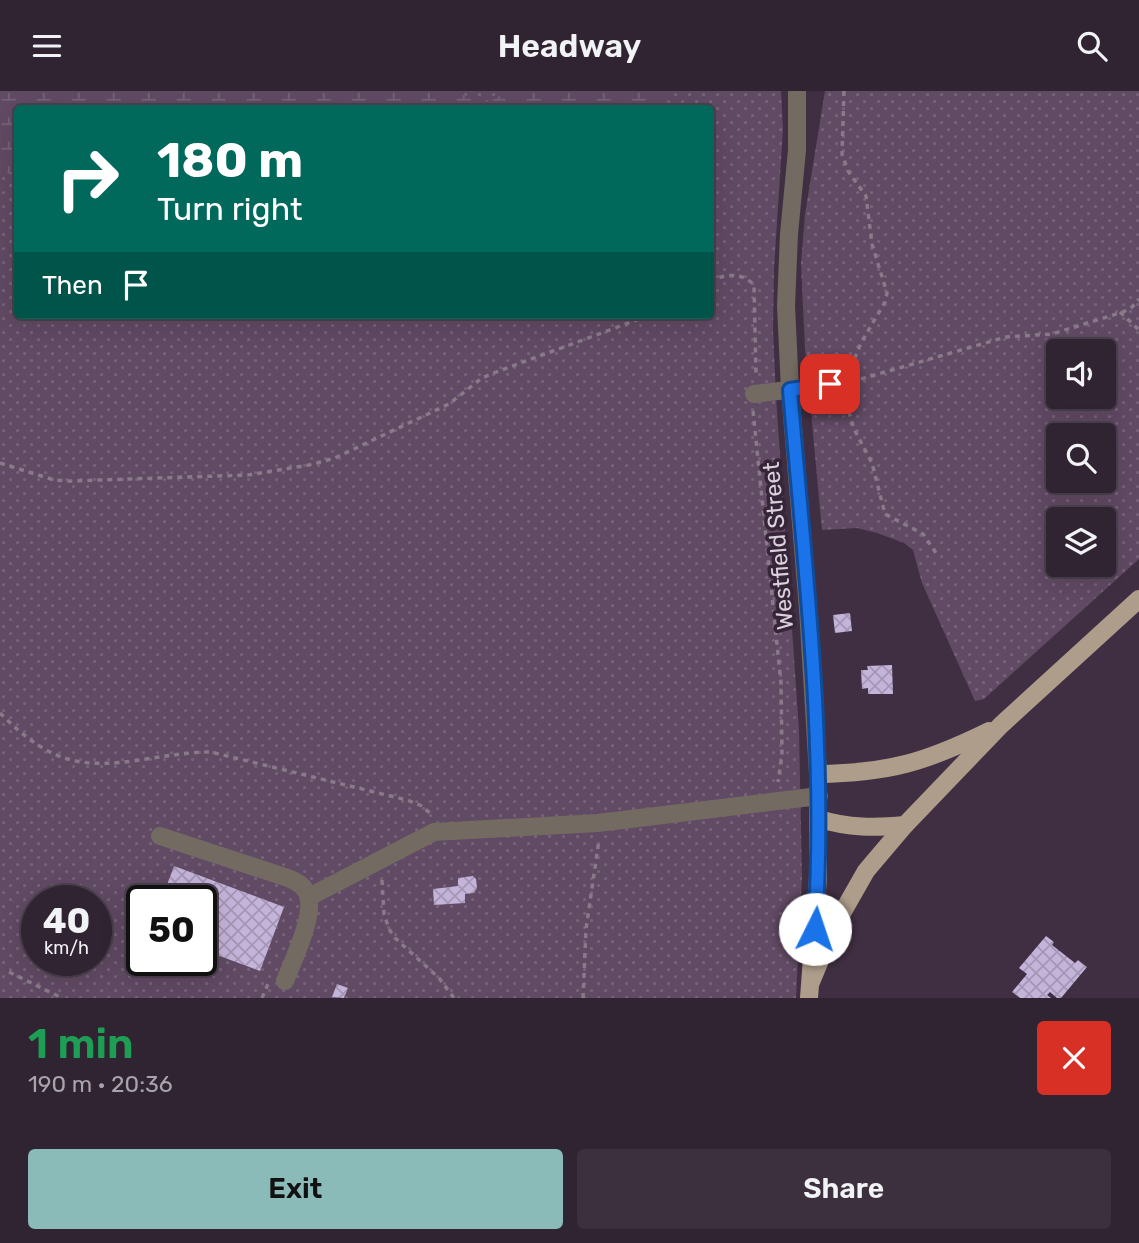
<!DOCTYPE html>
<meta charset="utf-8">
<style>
:root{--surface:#302332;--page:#3c2f3e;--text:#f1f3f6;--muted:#a8a4ac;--line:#4b404d;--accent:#8bbbb9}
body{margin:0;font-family:Rubik,sans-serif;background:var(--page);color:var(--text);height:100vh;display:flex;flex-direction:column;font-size:26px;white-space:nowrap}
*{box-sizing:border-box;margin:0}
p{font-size:23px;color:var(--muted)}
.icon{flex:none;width:38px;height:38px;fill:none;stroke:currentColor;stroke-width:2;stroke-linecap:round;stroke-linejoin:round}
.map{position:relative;height:907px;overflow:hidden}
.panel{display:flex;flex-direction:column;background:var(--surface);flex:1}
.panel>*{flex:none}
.banner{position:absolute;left:14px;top:14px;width:700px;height:214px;border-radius:7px;box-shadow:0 7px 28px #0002,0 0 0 2px var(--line);background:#00695c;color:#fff;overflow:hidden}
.fabs{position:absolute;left:1046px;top:248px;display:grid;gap:14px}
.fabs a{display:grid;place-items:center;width:70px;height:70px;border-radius:7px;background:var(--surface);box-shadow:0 7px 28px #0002,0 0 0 2px var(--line);font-size:35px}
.speed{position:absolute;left:21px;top:794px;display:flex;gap:14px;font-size:35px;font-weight:700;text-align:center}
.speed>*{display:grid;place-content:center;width:91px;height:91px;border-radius:50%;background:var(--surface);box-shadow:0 7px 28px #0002,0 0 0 2px var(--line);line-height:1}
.speed small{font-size:18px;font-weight:400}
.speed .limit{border:4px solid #111;border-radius:10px;background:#fff;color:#111}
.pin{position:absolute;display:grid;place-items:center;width:60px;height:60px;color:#fff;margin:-30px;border-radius:14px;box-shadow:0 4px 10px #0006}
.me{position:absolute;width:77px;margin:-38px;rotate:4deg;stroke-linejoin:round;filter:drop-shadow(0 0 5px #0008)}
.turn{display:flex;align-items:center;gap:24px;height:147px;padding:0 28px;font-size:32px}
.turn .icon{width:91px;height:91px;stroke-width:2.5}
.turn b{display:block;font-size:49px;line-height:60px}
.then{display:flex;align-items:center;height:66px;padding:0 28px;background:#0003;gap:14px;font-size:26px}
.round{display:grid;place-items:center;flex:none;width:74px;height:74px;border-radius:7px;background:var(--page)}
.overview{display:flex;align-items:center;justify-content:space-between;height:119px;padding:0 28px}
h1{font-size:42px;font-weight:600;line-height:52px;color:#1e9e55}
.cta{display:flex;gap:14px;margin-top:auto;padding:14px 28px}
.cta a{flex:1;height:80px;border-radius:7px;background:var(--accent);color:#111;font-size:28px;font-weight:600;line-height:80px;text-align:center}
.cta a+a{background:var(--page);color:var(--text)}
header{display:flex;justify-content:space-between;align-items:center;height:91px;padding:0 28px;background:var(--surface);font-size:32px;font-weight:600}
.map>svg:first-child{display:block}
.grass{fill:url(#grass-dots);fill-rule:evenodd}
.wetland{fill:url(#wetland-marsh)}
.building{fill:url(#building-cross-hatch)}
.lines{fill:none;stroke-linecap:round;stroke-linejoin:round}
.path{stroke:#887a89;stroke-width:3.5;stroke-dasharray:5 5;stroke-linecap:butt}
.minor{stroke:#736a61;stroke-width:18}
.major{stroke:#ae9d8a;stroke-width:18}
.route-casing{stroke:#114b97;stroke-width:18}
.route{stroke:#1a73e8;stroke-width:12}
.labels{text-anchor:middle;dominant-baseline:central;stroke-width:7;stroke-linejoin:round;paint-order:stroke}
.street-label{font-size:23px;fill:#dbd0dc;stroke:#362538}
</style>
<header><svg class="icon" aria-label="menu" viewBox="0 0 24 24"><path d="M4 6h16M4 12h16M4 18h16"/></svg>Headway<svg class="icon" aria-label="search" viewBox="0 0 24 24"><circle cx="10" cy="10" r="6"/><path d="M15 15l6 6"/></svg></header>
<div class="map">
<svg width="1139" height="907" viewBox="0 0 1139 907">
<defs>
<pattern id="grass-dots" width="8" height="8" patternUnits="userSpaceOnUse" patternTransform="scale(1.75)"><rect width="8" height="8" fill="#614a64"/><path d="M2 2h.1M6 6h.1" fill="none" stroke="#77637a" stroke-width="1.8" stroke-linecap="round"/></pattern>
<pattern id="wetland-marsh" width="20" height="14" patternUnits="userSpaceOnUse" patternTransform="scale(1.75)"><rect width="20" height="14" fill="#614a64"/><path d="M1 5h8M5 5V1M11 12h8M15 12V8" fill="none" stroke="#77637a"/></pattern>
<pattern id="building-cross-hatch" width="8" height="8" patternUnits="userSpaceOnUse" patternTransform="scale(1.75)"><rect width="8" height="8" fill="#c4b4da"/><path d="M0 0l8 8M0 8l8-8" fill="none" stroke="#a496b4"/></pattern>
</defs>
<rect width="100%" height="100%" fill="#402f42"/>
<!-- grass -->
<g class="grass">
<path d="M0,0H781L783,38L774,178L773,239L776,306L799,639L802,786L796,907H0ZM18,18H710V224H18ZM37,810H96V870H37ZM142,810H201V870H142Z"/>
<path d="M825,0H1139V468L984,608L975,610L922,492L913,459L904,452L877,442L857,437L822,439L805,257L801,173L805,123ZM1059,261H1104V306H1059ZM1059,345H1104V390H1059ZM1059,429H1104V474H1059Z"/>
</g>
<!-- wetland -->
<path class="wetland" d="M0,0H459L463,4L489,11L508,0H664L669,17L18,18L17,92L11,84L0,78Z"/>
<!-- building -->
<g class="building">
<path d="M850,522L852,540L835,542L833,524Z"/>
<path d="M892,574L893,603H868V597L862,598L861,579H868L867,575Z"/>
<path d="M174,775L284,816L260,880L201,858V810H161Z"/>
<path d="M473,785L476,788L477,797L474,802L465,803V812L434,814L433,798L458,795V787Z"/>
<path d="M1046,845L1054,851L1052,854L1075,872L1078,869L1087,876L1061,907H1057L1050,901L1047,904L1051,907H1020L1012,901L1027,883L1019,877Z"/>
<path d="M337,893L348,897L344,907L332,906Z"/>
</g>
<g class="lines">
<!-- path -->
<g class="path">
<path d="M844,0L842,63L848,80L866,105L872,153L887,202L885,211L861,252L851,276"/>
<path d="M710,190C726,183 742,181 754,194L756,284"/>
<path d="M1120,221L1139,239"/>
<path d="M861,288L1006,246L1052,243L1123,221L1132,216L1139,208"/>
<path d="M846,311L854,338L872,372L885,423L923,443L936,462"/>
<path d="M753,320L781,592L782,664L778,691"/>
<path d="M0,372L54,389L69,390L248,384L309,374L335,367L449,313L482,287L491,283L650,224"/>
<path d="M0,622C49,671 79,679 146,668C168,665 188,661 211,661L407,709L422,715L432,724"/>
<path d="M382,789L384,823L389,838L395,847L439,887L454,907"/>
<path d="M9,881L62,907"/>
<path d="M262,907L268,893"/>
<path d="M583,907L586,838L599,749"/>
</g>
<!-- minor -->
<g class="minor">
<path d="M797,0V59L789,143L786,215L790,299L808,518L818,683"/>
<path d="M754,303L845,292"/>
<path d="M160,745L288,787C295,790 302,793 306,800C318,819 293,869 285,890"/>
<path d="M309,806L434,741L598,732L819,705"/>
</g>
<!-- major -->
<g class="major">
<path d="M819,728C849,737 875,737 905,734"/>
<path d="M811,891L833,838L866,780L905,734L1001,634L1139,508"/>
<path d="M809,907L818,786V683C889,682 926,671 989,640"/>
</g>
</g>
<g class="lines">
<!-- route casing -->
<g class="route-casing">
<path id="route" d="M815,838C827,658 805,478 790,299L830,293"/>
</g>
<!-- route -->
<use href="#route" class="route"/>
</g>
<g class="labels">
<!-- street labels -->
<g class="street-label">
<text transform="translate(778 455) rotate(-95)">Westfield Street</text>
</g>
</g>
</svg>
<div class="fabs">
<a><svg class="icon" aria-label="sound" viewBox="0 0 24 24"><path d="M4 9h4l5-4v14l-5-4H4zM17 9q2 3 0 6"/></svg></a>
<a><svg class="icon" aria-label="search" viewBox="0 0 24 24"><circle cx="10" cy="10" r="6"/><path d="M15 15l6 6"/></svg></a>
<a><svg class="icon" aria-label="layers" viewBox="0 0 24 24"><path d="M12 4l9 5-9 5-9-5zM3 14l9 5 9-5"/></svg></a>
</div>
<div class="speed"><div>40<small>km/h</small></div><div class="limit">50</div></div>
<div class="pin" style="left:830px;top:293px;background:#d93025"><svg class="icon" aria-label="arrive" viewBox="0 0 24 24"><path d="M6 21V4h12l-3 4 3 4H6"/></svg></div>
<svg class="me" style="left:815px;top:838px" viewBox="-20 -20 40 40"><circle r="19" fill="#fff"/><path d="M0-13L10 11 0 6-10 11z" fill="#1a73e8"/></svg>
<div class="banner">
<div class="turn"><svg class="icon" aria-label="right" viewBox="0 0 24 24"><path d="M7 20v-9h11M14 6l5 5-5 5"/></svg><div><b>180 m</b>Turn right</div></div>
<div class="then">Then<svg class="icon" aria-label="arrive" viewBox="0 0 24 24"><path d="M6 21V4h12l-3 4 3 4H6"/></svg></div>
</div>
</div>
<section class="panel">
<div class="overview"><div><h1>1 min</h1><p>190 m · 20:36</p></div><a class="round" style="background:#d93025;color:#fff"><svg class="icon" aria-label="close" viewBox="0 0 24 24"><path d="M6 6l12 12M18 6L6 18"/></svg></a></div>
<div class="cta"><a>Exit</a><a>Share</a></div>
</section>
